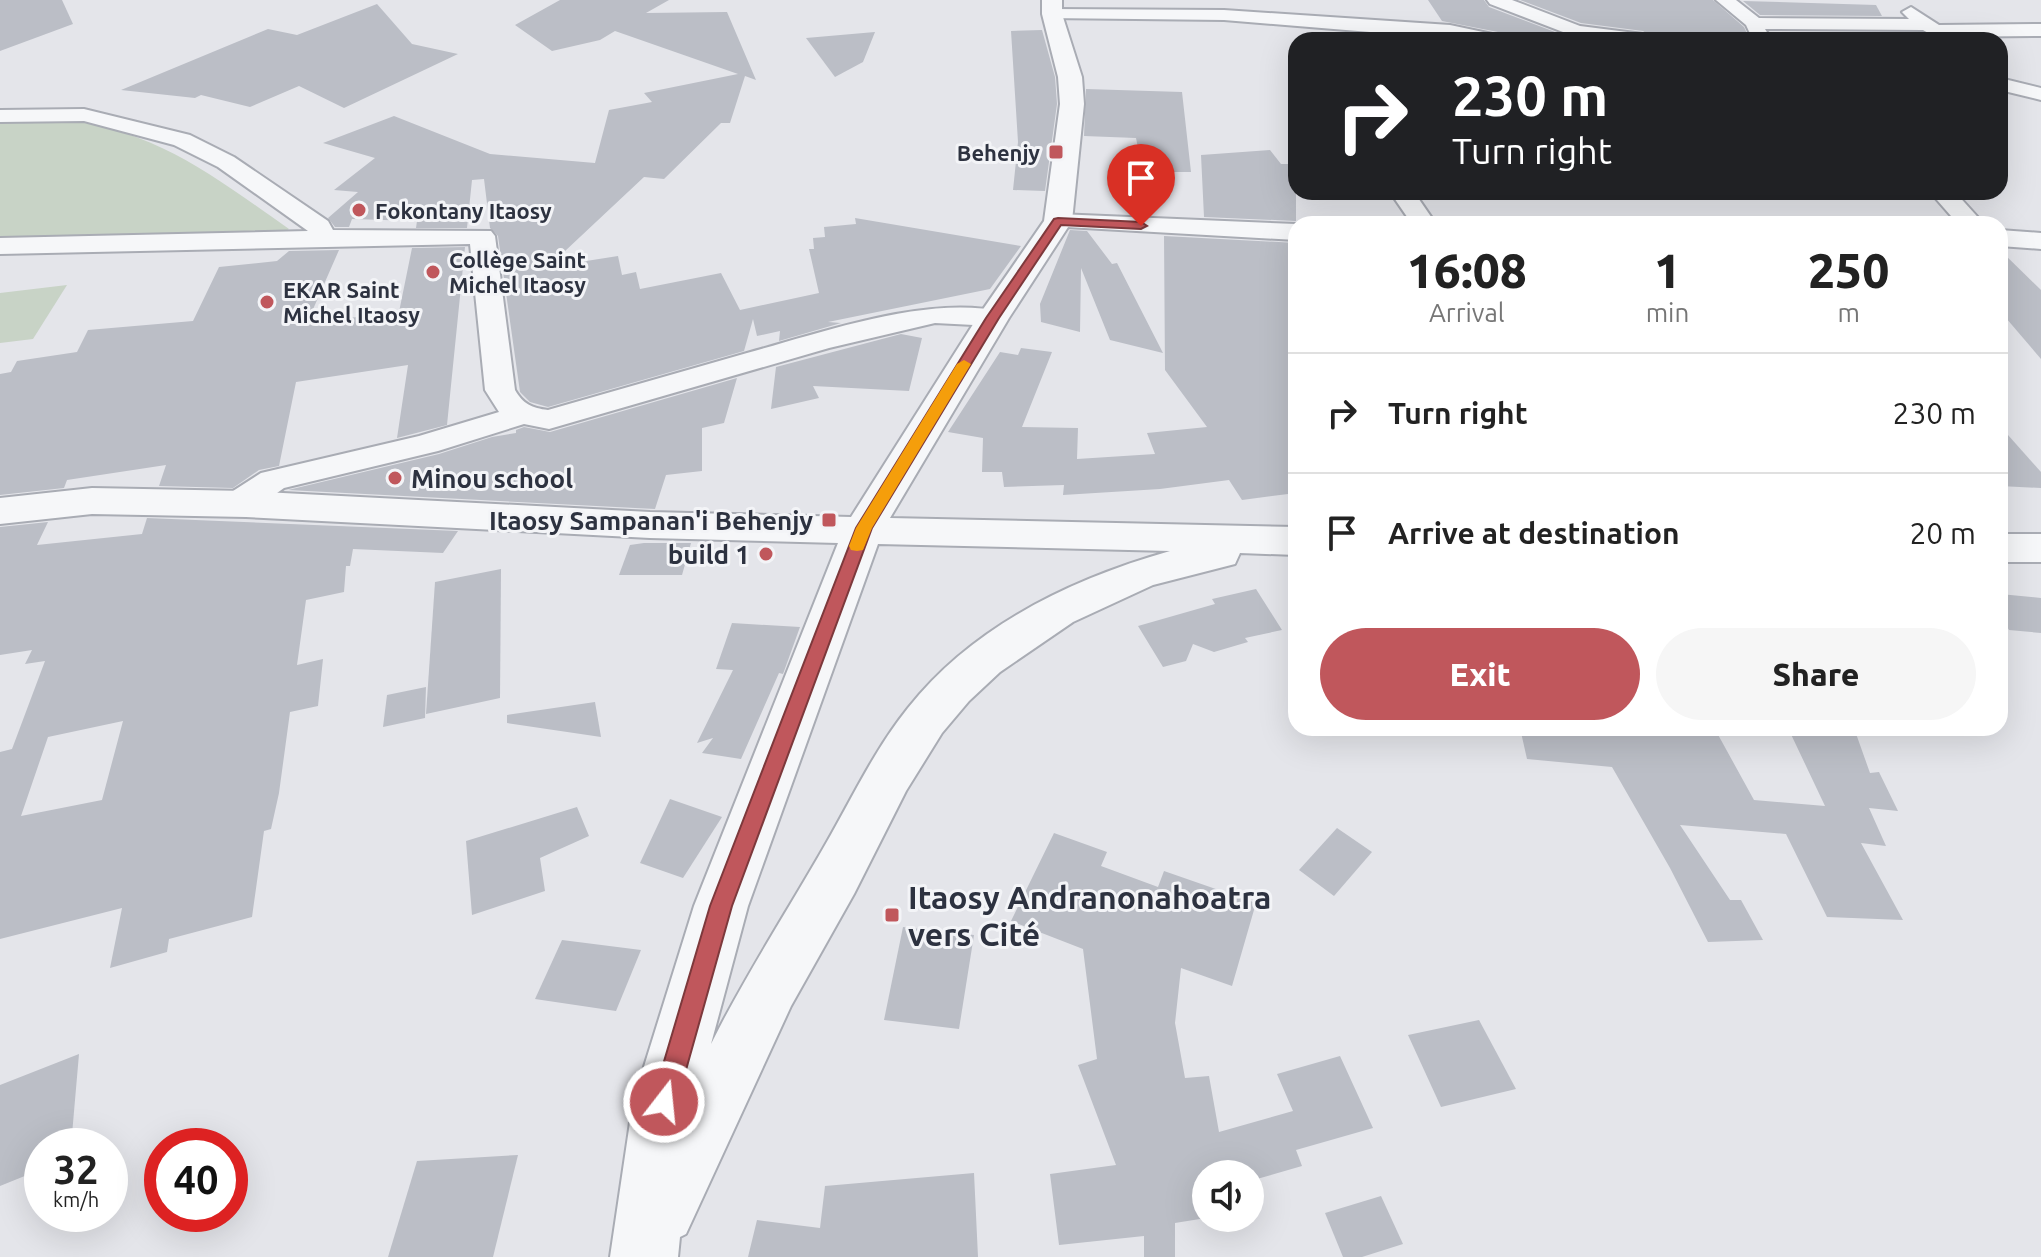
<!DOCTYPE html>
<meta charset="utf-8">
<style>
:root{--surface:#fff;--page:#f6f6f6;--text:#222;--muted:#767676;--line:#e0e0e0;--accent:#c0575c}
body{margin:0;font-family:Ubuntu,sans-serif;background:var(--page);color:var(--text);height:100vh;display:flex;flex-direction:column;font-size:30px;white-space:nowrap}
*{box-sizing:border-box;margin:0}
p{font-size:26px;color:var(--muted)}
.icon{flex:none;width:44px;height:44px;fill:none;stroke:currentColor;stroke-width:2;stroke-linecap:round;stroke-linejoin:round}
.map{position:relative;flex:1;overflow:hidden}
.drawer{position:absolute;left:1288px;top:216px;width:720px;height:520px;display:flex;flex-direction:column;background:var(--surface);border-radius:24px;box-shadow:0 8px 32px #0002}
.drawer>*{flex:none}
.hud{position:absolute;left:1288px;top:32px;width:720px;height:168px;border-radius:24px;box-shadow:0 8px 32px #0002;background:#202124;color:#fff;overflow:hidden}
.buttons{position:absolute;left:1192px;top:1160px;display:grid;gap:16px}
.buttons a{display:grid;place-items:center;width:72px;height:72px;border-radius:50%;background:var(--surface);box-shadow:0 8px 32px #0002;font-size:40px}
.speed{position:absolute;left:24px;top:1128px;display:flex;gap:16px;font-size:40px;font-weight:700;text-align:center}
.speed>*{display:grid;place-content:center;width:104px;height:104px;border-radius:50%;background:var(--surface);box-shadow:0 8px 32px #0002;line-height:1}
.speed small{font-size:20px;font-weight:400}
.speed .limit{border:12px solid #d22;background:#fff;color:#111}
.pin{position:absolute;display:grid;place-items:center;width:68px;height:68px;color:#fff;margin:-82px -34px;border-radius:50% 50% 50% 0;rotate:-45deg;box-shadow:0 0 8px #0007}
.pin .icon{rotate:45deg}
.me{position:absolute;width:88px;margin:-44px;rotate:16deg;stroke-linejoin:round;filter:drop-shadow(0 0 6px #0008)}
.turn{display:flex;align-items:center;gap:28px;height:168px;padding:0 32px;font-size:36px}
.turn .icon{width:104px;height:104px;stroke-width:2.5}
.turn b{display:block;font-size:56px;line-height:68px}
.eta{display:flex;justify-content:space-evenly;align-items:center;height:136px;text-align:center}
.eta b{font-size:48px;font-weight:800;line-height:56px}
.primary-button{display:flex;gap:16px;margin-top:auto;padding:16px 32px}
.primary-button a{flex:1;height:92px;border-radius:48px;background:var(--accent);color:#fff;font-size:32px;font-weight:800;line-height:92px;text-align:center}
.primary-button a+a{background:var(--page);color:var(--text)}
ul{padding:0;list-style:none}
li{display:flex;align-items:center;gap:24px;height:120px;padding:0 32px;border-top:2px solid var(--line)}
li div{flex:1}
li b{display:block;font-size:30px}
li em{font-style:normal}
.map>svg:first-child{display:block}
.green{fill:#c8d3c6}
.building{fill:#bbbec6;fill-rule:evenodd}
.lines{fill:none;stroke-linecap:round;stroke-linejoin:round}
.minor-casing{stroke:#a9acb4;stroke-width:4}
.tertiary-casing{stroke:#a9acb4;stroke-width:4}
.minor{fill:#f6f7f9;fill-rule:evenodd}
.tertiary{fill:#f6f7f9;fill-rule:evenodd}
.route{fill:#c0575c;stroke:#7d393c;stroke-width:2}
.slow{fill:#f59e0b}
.poi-dot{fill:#c0575c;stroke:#f3f4f7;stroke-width:3}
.labels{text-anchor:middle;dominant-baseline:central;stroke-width:6;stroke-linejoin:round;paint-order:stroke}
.far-poi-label{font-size:22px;font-weight:bold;fill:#2d3240;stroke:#f3f4f7;text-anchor:start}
.poi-label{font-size:26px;font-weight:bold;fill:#2d3240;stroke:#f3f4f7;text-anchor:end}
.near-poi-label{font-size:32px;font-weight:bold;fill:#2d3240;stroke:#f3f4f7;text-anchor:start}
</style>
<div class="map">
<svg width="2041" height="1257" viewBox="0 0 2041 1257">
<rect width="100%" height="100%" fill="#e4e5ea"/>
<!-- green -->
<g class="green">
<path d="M51,118C155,129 206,171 289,229L280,234L0,239V120Z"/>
<path d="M67,285L33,339L0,343V293Z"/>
</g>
<!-- building -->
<g class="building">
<path d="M0,0H62L73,24L0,51Z"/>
<path d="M560,0H669L646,13L727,12L756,80L745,76L730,123H721L664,179L644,177L548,267L618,256L622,275L636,272L640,289L721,273L740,310L819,293L809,249H814L813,238L825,237L824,227L856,224L855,218L1021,246L990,289L828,322L841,323L779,341L780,331L757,336L753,319L744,351L548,407L530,402L520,392L498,236L490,228L484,179L472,180L467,228H416L417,221L352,219L349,227H335L328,218L358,192L334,190L375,158L323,143L394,116L490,154L595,163L609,110L652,102L644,93L738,74L615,31L600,40L552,51L515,25Z"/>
<path d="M1428,0H1484L1489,7L1576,40H1507L1503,33L1442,21Z"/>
<path d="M1520,0H1713L1744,27L1750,40H1655L1643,31L1581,23Z"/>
<path d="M1743,1L1876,5L1882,16L1760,15Z"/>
<path d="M377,4L412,44L458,54L344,108L299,86L250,107L201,95L195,98L121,90L268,29L297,35Z"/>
<path d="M1042,30L1055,77L1057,104L1045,191L1013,190L1018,142L1011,31Z"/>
<path d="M875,32L863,62L835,77L806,38Z"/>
<path d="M1770,32L1892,33L1896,40L1775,39Z"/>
<path d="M1086,89L1182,92L1191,172H1150L1148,158H1140L1136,138L1084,136Z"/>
<path d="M1270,150L1281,164H1296V221L1204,217L1201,155Z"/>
<path d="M1070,230L1087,231L1112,264L1117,263L1163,353L1110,340L1081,268L1080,332L1041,322L1040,304Z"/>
<path d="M1164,236L1296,243V493L1242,500L1229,480L1160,489L1063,495L1064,485L1004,487L1002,472H982L983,438L948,432L1000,352L1018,355L1021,348L1052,352L1022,427L1078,428L1077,459L1155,454L1147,433L1207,427L1165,370Z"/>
<path d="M465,247L447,425L397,438L408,365L296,382L279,466L259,470L233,488L159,486L166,465L67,480L64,488L0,495V374L11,372L17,361L77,352L88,330L193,321L219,267L277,261L289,251L339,250L307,323L399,312L412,248Z"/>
<path d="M2000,250L2041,290V359L2000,311Z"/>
<path d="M901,334L922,338L909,391L813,386L819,398L771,409L776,367Z"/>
<path d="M737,378L724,423L702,428V471L666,475L655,509L288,490L439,454L492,437L516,433V430L524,427L550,432Z"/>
<path d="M2000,426L2041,472V488L2000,486Z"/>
<path d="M147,518L458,531L443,553L353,549L350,566H346L344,592L306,600L297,665L323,659L318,706L290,712L279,793L271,829L264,831L252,917L169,939L167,952L110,968L122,908L0,939V752L12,749L45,661L25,664L32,650L0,655V527L48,522L37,545L142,534ZM123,721L102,800L21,816L48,737Z"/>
<path d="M644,543H691L682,575H619L630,545Z"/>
<path d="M501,569L500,698L426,714L435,582Z"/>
<path d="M1256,589L1282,630L1245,638L1248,642L1214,652L1193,644L1186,661L1163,667L1138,626L1215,604L1212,599Z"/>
<path d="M2000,594L2041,598V633L2009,630L2000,616Z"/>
<path d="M732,623L800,627L783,674L779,673L741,759L702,753L713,738L697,743L733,670L716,669Z"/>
<path d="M426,687L425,718L383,727L387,695Z"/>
<path d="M595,702L601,737L507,723V715Z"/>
<path d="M1520,728L1716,731L1754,800L1825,806L1788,728H1854L1870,773L1879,772L1898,811L1869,808L1886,846L1861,843L1903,920L1827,917L1786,834L1680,825L1730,900H1741L1763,940L1708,942L1670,868L1612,767L1527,759Z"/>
<path d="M670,799L722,817L683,878L640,863Z"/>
<path d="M577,807L589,836L540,858L545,891L472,915L466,841Z"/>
<path d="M1337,828L1372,852L1334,896L1299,870Z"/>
<path d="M1054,833L1107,852L1101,866L1158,887L1164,871L1256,903L1232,986L1181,968L1175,1023L1185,1078L1209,1076L1219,1132L1293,1111L1277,1074L1340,1056L1373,1128L1296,1150L1302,1166L1250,1181V1174H1206V1218L1175,1223V1257H1144V1236L1059,1245L1050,1174L1116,1165L1078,1065L1097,1059L1083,949L1011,921Z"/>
<path d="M903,927L974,935L959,1029L884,1020Z"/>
<path d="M562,940L641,950L616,1011L535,999Z"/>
<path d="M1479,1020L1516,1089L1441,1107L1408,1035Z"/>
<path d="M79,1054L71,1146H42V1169L0,1186V1085Z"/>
<path d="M518,1155L493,1257H388L417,1161Z"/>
<path d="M974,1173L978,1257H748L757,1220L820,1228L825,1186Z"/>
<path d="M1381,1196L1403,1244L1362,1257H1343L1325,1213Z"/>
</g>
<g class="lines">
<!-- minor casing -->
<g class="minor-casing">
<g id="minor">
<path d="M1487,0H1512L1580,26L1643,34L1652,40L1576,37L1490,4Z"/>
<path d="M1716,0H1736L1759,18L1909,19L1902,12L1911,7L1939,25L2041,24V36L1935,37L1923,30L1765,29L1772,40H1753L1746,25Z"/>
<path d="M1052,9L1224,10L1450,25L1502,36L1504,40H1467L1224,20L1046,18L1043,14L1046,10Z"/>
<path d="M2000,78L2041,88V100L2000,90Z"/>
<path d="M84,109L190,135L234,157L328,221L333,230L491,231L495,236L515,390C523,404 532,408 548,410C614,391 681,372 747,353C820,333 929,294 1003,312L1007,318L1003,324L993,326L935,323L829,348L549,429L524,424L438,451L284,488L263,503L258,512L246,515L234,512L228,499L233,491L261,473L419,436L499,412L485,390L470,244L0,254V238L308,231L218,167L174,145L84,121L0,122V110Z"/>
<path d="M1390,192H1414L1436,224H1412Z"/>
<path d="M1930,192H1955L1984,224H1958Z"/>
<path d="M1058,214L1296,224V240L1049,226L1046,221L1049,216Z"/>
<path d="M2000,230L2041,233V249L2000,246Z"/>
</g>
</g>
<!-- tertiary casing -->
<g class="tertiary-casing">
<g id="tertiary">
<path d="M1042,0H1062V14L1082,77L1084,104L1072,221L1009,318L890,518L1296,527V555L1240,553L1235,564L1153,585L1073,622L1000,672L969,701L942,733L906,791L854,894L791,1006L686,1234L680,1237L678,1257H610L633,1102L694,906L838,543L650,538L246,517L92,514L0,524V498L92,488L246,491L650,512L851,517L977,318L1044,221L1060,104L1058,77L1042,14ZM878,544L1170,551C1071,579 973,626 908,708C871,754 847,809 817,859C781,921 743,980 711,1044L748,906Z"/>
<rect x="2000" y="534" width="41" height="28"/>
</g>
</g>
<!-- minor -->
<use href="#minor" class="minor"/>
<!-- tertiary -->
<use href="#tertiary" class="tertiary"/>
</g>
<!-- route -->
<path class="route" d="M1058,218L1141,222L1147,226L1141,229L1061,225L999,318L872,528L732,906L677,1102L673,1111L664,1115L655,1111L652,1102L710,906L856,528L986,318L1054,219Z"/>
<!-- slow -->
<path class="slow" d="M964,360L971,364L872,528L863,550L857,551L851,550L849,546L856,528L957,364Z"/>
<!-- markers -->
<g class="poi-dot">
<rect x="1048" y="144" width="16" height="16" rx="4"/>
<circle cx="359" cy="210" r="8"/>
<circle cx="433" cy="272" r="8"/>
<circle cx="267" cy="302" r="8"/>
<circle cx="395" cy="478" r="8"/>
<rect x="821" y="512" width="16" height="16" rx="4"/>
<circle cx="766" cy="554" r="8"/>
<rect x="884" y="907" width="16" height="16" rx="4"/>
</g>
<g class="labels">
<!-- far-poi labels -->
<g class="far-poi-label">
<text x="1040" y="152" text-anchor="end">Behenjy</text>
<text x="375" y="210">Fokontany Itaosy</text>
<text x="449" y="259">Collège Saint<tspan x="449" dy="25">Michel Itaosy</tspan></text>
<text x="283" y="289">EKAR Saint<tspan x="283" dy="25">Michel Itaosy</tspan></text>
</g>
<!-- poi labels -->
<g class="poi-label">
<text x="411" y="478" text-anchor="start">Minou school</text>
<text x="813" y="520">Itaosy Sampanan'i Behenjy</text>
<text x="750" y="554">build 1</text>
</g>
<!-- near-poi labels -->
<g class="near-poi-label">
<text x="908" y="897">Itaosy Andranonahoatra<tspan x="908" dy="37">vers Cité</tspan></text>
</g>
</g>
</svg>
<div class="buttons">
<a><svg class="icon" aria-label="sound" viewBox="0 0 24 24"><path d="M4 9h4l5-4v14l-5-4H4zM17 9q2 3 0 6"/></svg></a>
</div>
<div class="speed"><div>32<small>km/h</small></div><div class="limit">40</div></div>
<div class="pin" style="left:1141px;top:226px;background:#d93025"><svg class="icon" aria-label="arrive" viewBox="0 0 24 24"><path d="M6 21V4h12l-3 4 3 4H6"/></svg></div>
<svg class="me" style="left:664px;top:1102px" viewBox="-20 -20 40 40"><circle r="17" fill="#c0575c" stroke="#fff" stroke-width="3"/><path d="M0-11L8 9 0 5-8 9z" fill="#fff"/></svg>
<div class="hud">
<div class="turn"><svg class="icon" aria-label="right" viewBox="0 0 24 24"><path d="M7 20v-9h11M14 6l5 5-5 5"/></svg><div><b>230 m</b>Turn right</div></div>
</div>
<section class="drawer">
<div class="eta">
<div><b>16:08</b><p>Arrival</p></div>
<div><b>1</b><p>min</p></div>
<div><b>250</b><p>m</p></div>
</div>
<ul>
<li><svg class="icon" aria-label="right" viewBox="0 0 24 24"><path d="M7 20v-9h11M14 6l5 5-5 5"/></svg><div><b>Turn right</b></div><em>230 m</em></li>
<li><svg class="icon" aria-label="arrive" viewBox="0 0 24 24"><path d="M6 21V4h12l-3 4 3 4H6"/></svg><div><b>Arrive at destination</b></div><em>20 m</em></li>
</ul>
<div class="primary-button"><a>Exit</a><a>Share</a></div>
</section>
</div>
